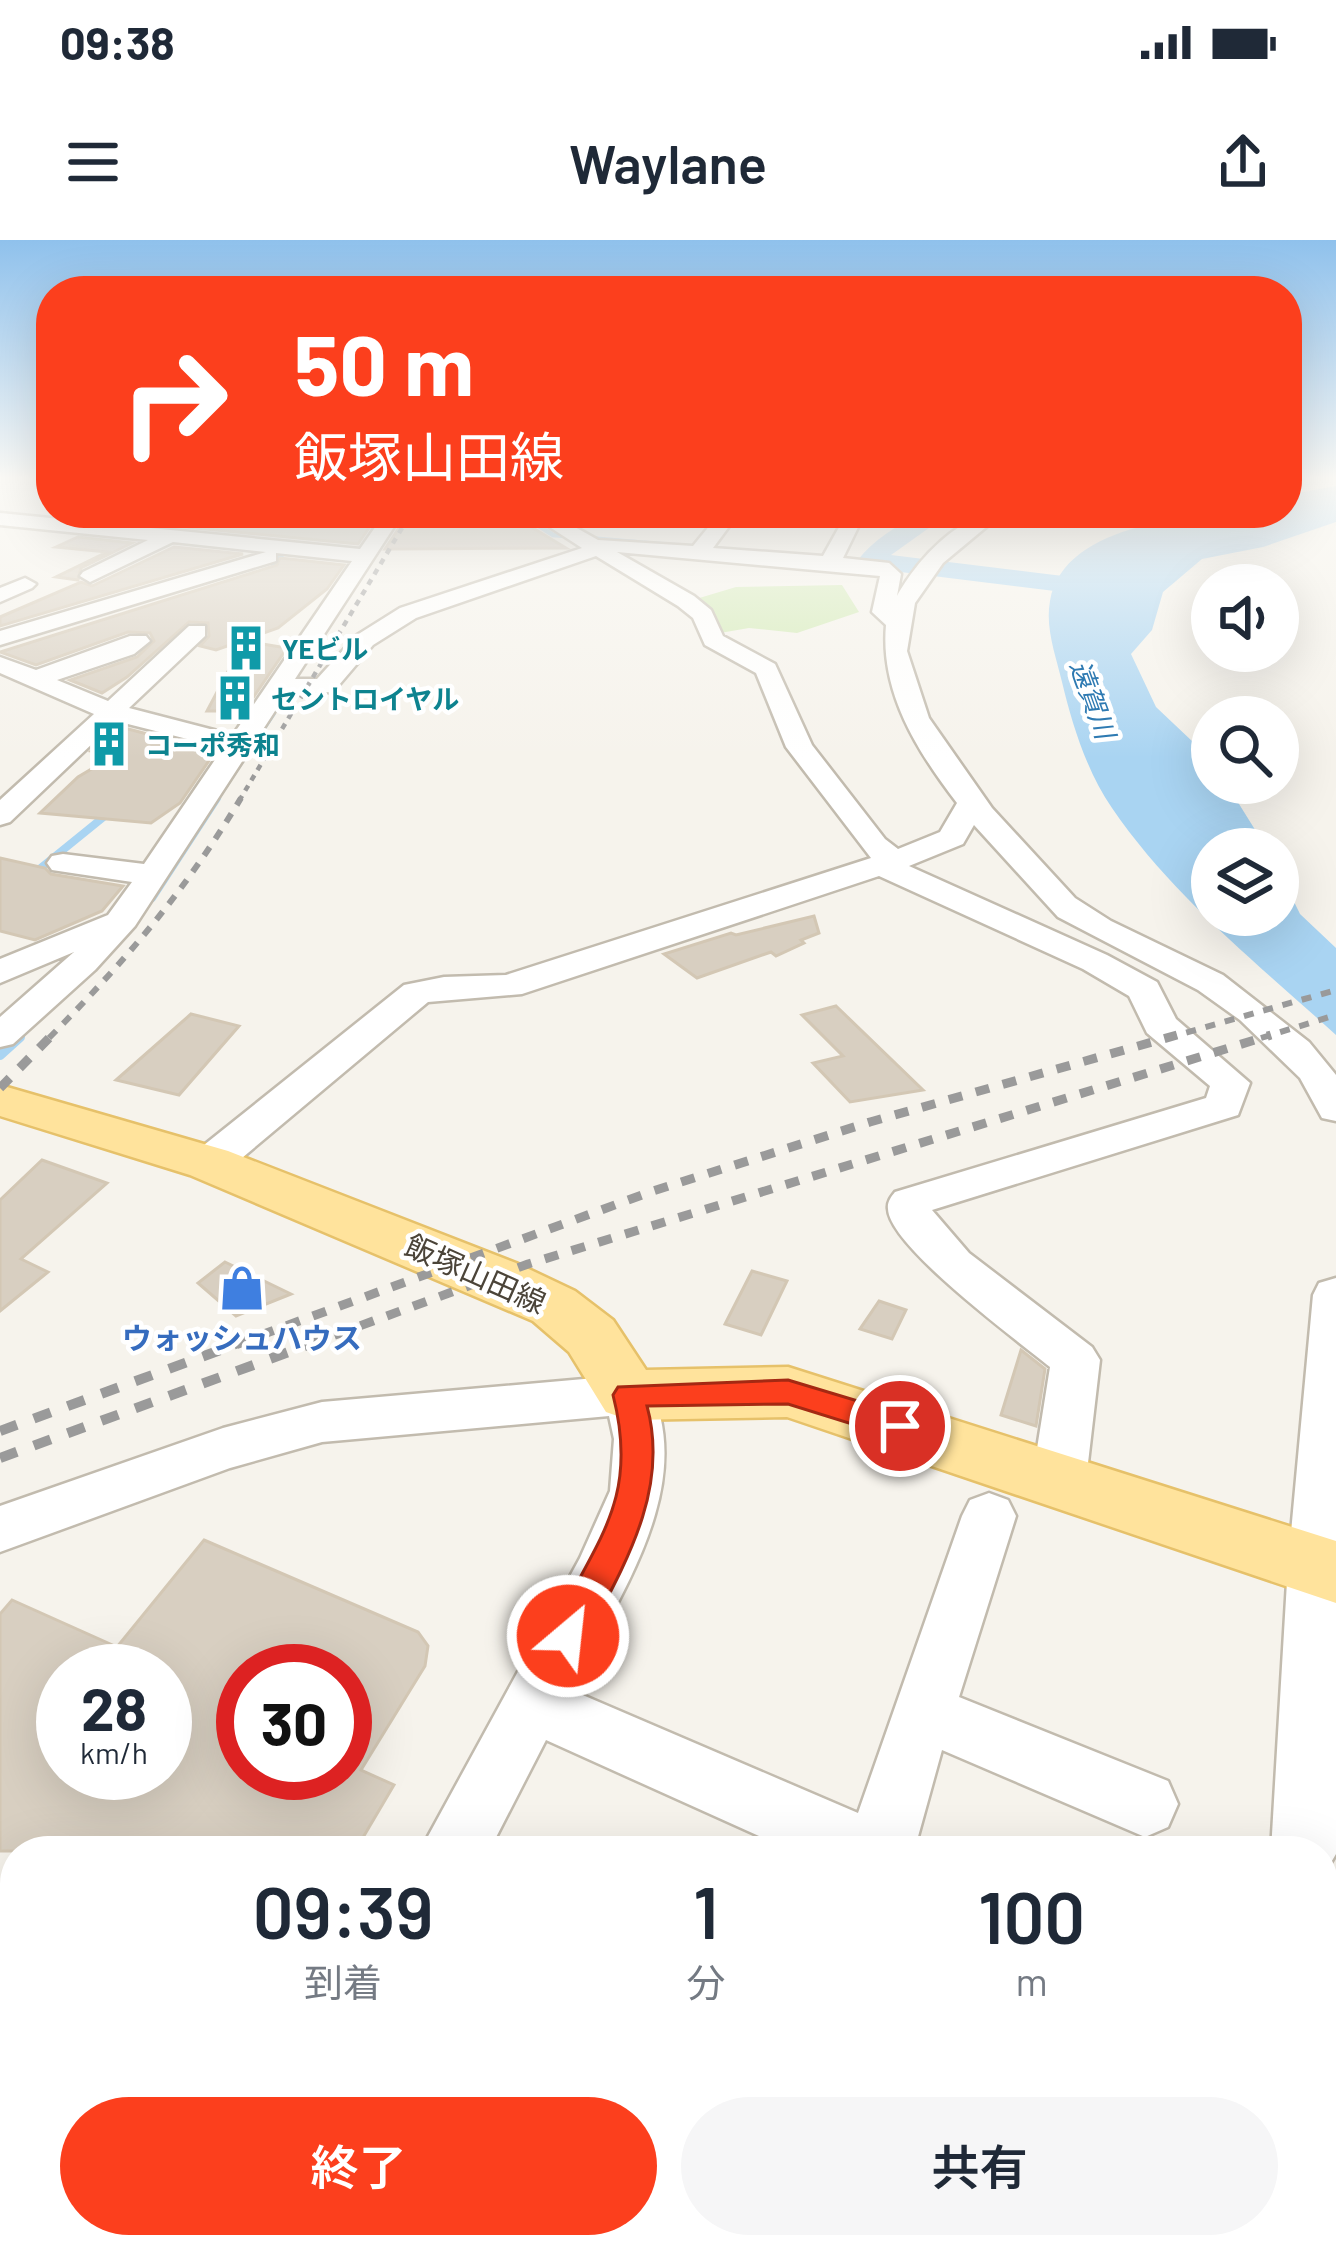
<!DOCTYPE html>
<html lang="ja">
<meta charset="utf-8">
<style>
:root{--surface:#fff;--page:#f6f6f7;--text:#1f2937;--muted:#747a83;--accent:#fc3f1d}
body{margin:0;font-family:Barlow,"Noto Sans JP",sans-serif;background:var(--page);color:var(--text);height:100vh;display:flex;flex-direction:column;font-size:45px;white-space:nowrap}
*{box-sizing:border-box;margin:0}
p{font-size:39px;color:var(--muted)}
.icon{flex:none;width:66px;height:66px;fill:none;stroke:currentColor;stroke-width:2;stroke-linecap:round;stroke-linejoin:round}
.map{position:relative;flex:1;overflow:hidden}
.panel{position:absolute;left:0px;top:1596px;width:1338px;height:423px;display:flex;flex-direction:column;background:var(--surface);border-radius:48px 48px 0 0;box-shadow:0 12px 48px #0002}
.panel>*{flex:none}
.guide{position:absolute;left:36px;top:36px;width:1266px;height:252px;border-radius:48px;box-shadow:0 12px 48px #0002;background:#fc3f1d;color:#fff;overflow:hidden}
.buttons{position:absolute;left:1191px;top:324px;display:grid;gap:24px}
.buttons a{display:grid;place-items:center;width:108px;height:108px;border-radius:50%;background:var(--surface);box-shadow:0 12px 48px #0002;font-size:60px}
.speed{position:absolute;left:36px;top:1404px;display:flex;gap:24px;font-size:60px;font-weight:700;text-align:center}
.speed>*{display:grid;place-content:center;width:156px;height:156px;border-radius:50%;background:var(--surface);box-shadow:0 12px 48px #0002;line-height:1}
.speed small{font-size:30px;font-weight:400}
.speed .limit{border:18px solid #d22;background:#fff;color:#111}
.pin{position:absolute;display:grid;place-items:center;width:102px;height:102px;color:#fff;margin:-51px;border:6px solid #fff;border-radius:50%;box-shadow:0 3px 12px #0007}
.me{position:absolute;width:132px;margin:-66px;rotate:28deg;stroke-linejoin:round;filter:drop-shadow(0 0 9px #0008)}
.turn{display:flex;align-items:center;gap:42px;height:252px;padding:0 60px;font-size:54px}
.turn .icon{width:156px;height:156px;stroke-width:2.5}
.turn b{display:block;font-size:84px;line-height:102px}
.eta{display:flex;justify-content:space-evenly;align-items:center;height:204px;text-align:center}
.eta b{font-size:72px;font-weight:600;line-height:84px}
.button{display:flex;gap:24px;margin-top:auto;padding:24px 60px}
.button a{flex:1;height:138px;border-radius:72px;background:var(--accent);color:#fff;font-size:48px;font-weight:600;line-height:138px;text-align:center}
.button a+a{background:var(--page);color:var(--text)}
.status{display:flex;justify-content:space-between;align-items:center;height:84px;padding:0 60px;background:var(--surface);direction:ltr}
.status svg{height:33px;fill:currentColor}
header{display:flex;justify-content:space-between;align-items:center;height:156px;padding:0 60px;background:var(--surface);font-size:54px;font-weight:600}
.map>svg:first-child{display:block}
.green{fill:#d2eab5}
.water{fill:#a9d4f2}
.lines{fill:none;stroke-linecap:round;stroke-linejoin:round}
.stream-far3{stroke:#a9d4f2;stroke-width:4.5}
.stream-far2{stroke:#a9d4f2;stroke-width:6}
.stream-far1{stroke:#a9d4f2;stroke-width:8}
.stream{stroke:#a9d4f2;stroke-width:10}
.river{fill:#a9d4f2;fill-rule:evenodd}
.building{fill:#d8cfc1;stroke:#d3c7b4;stroke-width:3;fill-rule:evenodd}
.minor-casing{stroke:#c2bbae;stroke-width:5}
.major-casing{stroke:#e6c16a;stroke-width:5}
.minor{fill:#fff;fill-rule:evenodd}
.major{fill:#ffe39c;fill-rule:evenodd}
.rail-far3{stroke:#9a9a9a;stroke-width:4.5;stroke-dasharray:6 6;stroke-linecap:butt}
.rail-far2{stroke:#9a9a9a;stroke-width:6;stroke-dasharray:10 10;stroke-linecap:butt}
.rail-far1{stroke:#9a9a9a;stroke-width:9;stroke-dasharray:14 14;stroke-linecap:butt}
.rail{stroke:#9a9a9a;stroke-width:10;stroke-dasharray:18 18;stroke-linecap:butt}
.route{fill:#fc3f1d;stroke:#a42913;stroke-width:3}
.labels{text-anchor:middle;dominant-baseline:central;stroke-width:9;stroke-linejoin:round;paint-order:stroke}
.far-culture-label{font-size:27px;font-weight:bold;fill:#0d838f;stroke:#fff;text-anchor:start}
.far-water-label{font-size:27px;font-style:italic;fill:#2e7ab2;stroke:#fff}
.street-label{font-size:30px;fill:#4b4439;stroke:#fff}
.shop-label{font-size:30px;font-weight:bold;fill:#366cbe;stroke:#fff}
</style>
<div class="status"><b>09:38</b><svg viewBox="0 0 49 12"><path d="M0 12V9h3v3zM5 12V6h3v6zM10 12V3h3v9zM15 12V0h3v12zM26 1h20v11H26zM47 4h2v5h-2z"/></svg></div>
<header><svg class="icon" aria-label="menu" viewBox="0 0 24 24"><path d="M4 6h16M4 12h16M4 18h16"/></svg>Waylane<svg class="icon" aria-label="share" viewBox="0 0 24 24"><path d="M12 15V3M7 8l5-5 5 5M5 13v7h14v-7"/></svg></header>
<div class="map">
<svg width="1336" height="2017" viewBox="0 0 1336 2017">
<rect width="100%" height="100%" fill="#f6f3ec"/>
<!-- green -->
<path class="green" d="M842,345L859,372L797,393L749,388L720,393L696,359L736,347Z"/>
<!-- water -->
<path class="water" d="M1336,246V282L1263,307L1202,319L1163,352L1152,390L1131,414L1156,467L1211,519L1212,543H1226L1267,609H1212V675H1278V629L1300,674L1336,708V795C1258,724 1172,656 1112,568C1087,532 1072,484 1062,442C1056,416 1045,388 1050,361C1065,275 1219,273 1287,273V255Z"/>
<g class="lines">
<!-- stream-far3 -->
<g class="stream-far3">
<path d="M519,273L553,295L670,305"/>
<path d="M265,337L288,307"/>
</g>
<!-- stream-far2 -->
<path class="stream-far2" d="M215,561L273,473"/>
<!-- stream-far1 -->
<g class="stream-far1">
<path d="M32,635L111,571"/>
<path d="M152,658L217,558"/>
</g>
<!-- stream -->
<path class="stream" d="M0,815L20,797"/>
<!-- river -->
<path class="river" d="M920,273H950L891,315L1071,337L1085,345L1071,353L860,327L857,321C874,299 896,287 920,273Z"/>
</g>
<!-- building -->
<g class="building">
<path d="M132,273H274L271,279L285,287L302,279H375L358,304L116,280Z"/>
<path d="M426,273H508L566,308L385,309L405,279H424Z"/>
<path d="M78,297L132,303L81,328L78,340L56,337L107,312L56,307Z"/>
<path d="M174,307L243,314L0,386V377L81,342L92,346Z"/>
<path d="M280,318L344,325L327,349L278,388L216,410L200,406L209,396L208,383L189,382L127,437L102,453L70,440L137,417L154,401L150,393L128,392L36,425L0,412L277,325Z"/>
<path d="M244,401L287,408L244,471H207Z"/>
<path d="M117,486L215,512L180,563L151,583L40,573L78,537L115,515L91,511Z"/>
<path d="M0,618L45,628L51,634L123,646L102,671L35,700L0,691Z"/>
<path d="M814,676L819,693L801,700L804,703L776,716L771,712L697,738L664,714L731,693L736,695Z"/>
<path d="M836,766L923,850L850,862L813,823L843,816L802,775Z"/>
<path d="M191,774L239,786L179,855L116,840Z"/>
<path d="M42,920L107,943L21,1019L48,1032L0,1071V960Z"/>
<path d="M225,1022L291,1054L236,1076L198,1043Z"/>
<path d="M752,1031L787,1041L761,1095L725,1084Z"/>
<path d="M879,1061L906,1070L892,1099L860,1089Z"/>
<path d="M1021,1110L1045,1129L1036,1186L1001,1175Z"/>
<path d="M204,1300L418,1392L428,1406L425,1426L361,1530L394,1545L355,1611H0V1374L12,1360L117,1407ZM63,1431H165V1533H63ZM243,1431H345V1533H243Z"/>
</g>
<g class="lines">
<!-- minor casing -->
<g class="minor-casing">
<g id="minor">
<path d="M0,273L360,309L385,273H403L295,439H317L357,395L400,368L582,308L528,273H550L598,300L693,306L720,273H739L713,308L823,316L847,273H865L843,318L889,323L901,334L897,356C918,319 959,273 1003,273L943,323L915,363L907,411L929,478L992,568L1075,658L1111,681L1223,735L1309,802L1336,835V881L1322,878L1300,838L1240,780L1198,750L1058,677L974,585L963,604L909,626L1107,715L1157,742L1176,779L1250,843L1238,875L932,970L969,1013L1092,1107L1100,1120L1086,1240L1078,1256L1059,1262L1040,1256L1032,1240L1050,1127C1018,1101 889,1006 888,969C887,962 891,957 895,952L1206,858L1210,846L1147,793L1129,756L1083,729L879,636L522,754L428,762L224,933L209,937L194,933L188,923L194,913L404,745L444,737L506,735L871,618L786,507L756,433L705,405L693,378L678,366L596,316L416,378L373,405L333,452L286,454L135,686L95,730L13,804L0,807V777L74,712L0,743V719L108,675L132,642L52,630L47,623L52,616L63,614L144,624L223,508L116,481L10,582L0,585V560L94,474L0,433V417L36,430L130,396H146L150,401L134,414L57,440L108,461L189,386H205V396L129,468L233,495L352,321L276,313V321L0,405V391L266,312L173,302L90,342L80,336L83,332L148,300L0,285ZM617,312L880,336L872,372L886,385C880,452 917,511 957,563L940,592L898,609L885,599L812,505L775,424L723,396L711,370L694,356Z"/>
<path d="M279,273H303L286,283L279,281Z"/>
<path d="M25,338L36,344L32,348L0,362V348Z"/>
<path d="M1336,1038V1614L1323,1636V1611H1271L1288,1325L1313,1055L1319,1043Z"/>
<path d="M629,1135L647,1141C701,1244 617,1359 571,1450L858,1573L962,1276L970,1260L989,1253L1008,1260L1016,1276L959,1457L1168,1541L1178,1564L1168,1587L1145,1597L942,1510L914,1611H792L546,1500L489,1611H420L580,1318L610,1251L614,1199L609,1176L322,1202L230,1228L0,1312V1266L223,1188L322,1162Z"/>
<path d="M1323,1993L1327,2017H1245L1247,2004H1323Z"/>
<path d="M200,2004H282L277,2017H194Z"/>
</g>
</g>
<!-- major casing -->
<g class="major-casing">
<path id="major" d="M0,845L228,911L516,1023L575,1051L613,1080L646,1130L788,1127L1336,1301V1363L787,1177L629,1180L606,1172L569,1112L533,1081L190,935L0,876Z"/>
</g>
<!-- minor -->
<use href="#minor" class="minor"/>
<!-- major -->
<use href="#major" class="major"/>
<!-- rail-far3 -->
<path class="rail-far3" d="M239,561L411,273"/>
<!-- rail-far2 -->
<g class="rail-far2">
<path d="M49,798C126,720 184,653 241,558"/>
<path d="M1167,798L1336,750"/>
<path d="M1261,798L1336,775"/>
</g>
<!-- rail-far1 -->
<g class="rail-far1">
<path d="M0,848L52,795"/>
<path d="M234,1105L650,952L870,882L1177,795"/>
<path d="M308,1105L528,1024L1271,795"/>
</g>
<!-- rail -->
<g class="rail">
<path d="M0,1191L242,1102"/>
<path d="M0,1218L316,1102"/>
</g>
</g>
<!-- sky -->
<linearGradient id="sky" x2="0" y2="1"><stop stop-color="#8fc1ec"/><stop offset="0.46" stop-color="#fbfaf6"/><stop offset="1" stop-color="#fbfaf6" stop-opacity="0"/></linearGradient>
<rect width="1336" height="518" fill="url(#sky)"/>
<!-- route -->
<path class="route" d="M788,1140L911,1177L916,1186L911,1195L900,1199L788,1164L647,1166C671,1254 620,1332 581,1408L568,1413L555,1408L550,1396C592,1304 641,1264 613,1155L618,1147Z"/>
<!-- icons -->
<defs>
<g id="building-bare" transform="scale(3.6)"><path d="M-4-6H4V6H1V3H-1V6H-4ZM-2.5-4.3h1.7v1.8h-1.7ZM.8-4.3h1.7v1.8H.8ZM-2.5-1h1.7V.8h-1.7ZM.8-1h1.7V.8H.8Z" fill="#0f9aa8" stroke="#fff" stroke-width="2.5" paint-order="stroke"/></g>
<g id="shop-bare" transform="scale(3.6)"><path d="M-5-2.5h2.3a2.7 3.5 0 0 1 5.4 0H5L5.5 6h-11ZM-1.5-2.5h3a1.5 2.3 0 0 0-3 0Z" fill="#3f7fe0" stroke="#fff" stroke-width="2.5" paint-order="stroke"/></g>
</defs>
<g fill-rule="evenodd">
<use href="#building-bare" x="246" y="408"/>
<use href="#building-bare" x="235" y="458"/>
<use href="#building-bare" x="109" y="504"/>
<use href="#shop-bare" x="242" y="1048"/>
</g>
<g class="labels">
<!-- far-culture labels -->
<g class="far-culture-label">
<text x="282" y="408">YEビル</text>
<text x="271" y="458">セントロイヤル</text>
<text x="145" y="504">コーポ秀和</text>
</g>
<!-- far-water labels -->
<g class="far-water-label">
<text transform="translate(1094 459) rotate(70)">遠賀川</text>
</g>
<!-- street labels -->
<g class="street-label">
<text transform="translate(476 1033) rotate(24)">飯塚山田線</text>
</g>
<!-- shop labels -->
<g class="shop-label">
<text x="242" y="1097">ウォッシュハウス</text>
</g>
</g>
</svg>
<div class="buttons">
<a><svg class="icon" aria-label="sound" viewBox="0 0 24 24"><path d="M4 9h4l5-4v14l-5-4H4zM17 9q2 3 0 6"/></svg></a>
<a><svg class="icon" aria-label="search" viewBox="0 0 24 24"><circle cx="10" cy="10" r="6"/><path d="M15 15l6 6"/></svg></a>
<a><svg class="icon" aria-label="layers" viewBox="0 0 24 24"><path d="M12 4l9 5-9 5-9-5zM3 14l9 5 9-5"/></svg></a>
</div>
<div class="speed"><div>28<small>km/h</small></div><div class="limit">30</div></div>
<div class="pin" style="left:900px;top:1186px;background:#d93025"><svg class="icon" aria-label="arrive" viewBox="0 0 24 24"><path d="M6 21V4h12l-3 4 3 4H6"/></svg></div>
<svg class="me" style="left:568px;top:1396px" viewBox="-20 -20 40 40"><circle r="17" fill="#fc3f1d" stroke="#fff" stroke-width="3"/><path d="M0-11L8 9 0 5-8 9z" fill="#fff"/></svg>
<div class="guide">
<div class="turn"><svg class="icon" aria-label="right" viewBox="0 0 24 24"><path d="M7 20v-9h11M14 6l5 5-5 5"/></svg><div><b>50 m</b>飯塚山田線</div></div>
</div>
<section class="panel">
<div class="eta">
<div><b>09:39</b><p>到着</p></div>
<div><b>1</b><p>分</p></div>
<div><b>100</b><p>m</p></div>
</div>
<div class="button"><a>終了</a><a>共有</a></div>
</section>
</div>
